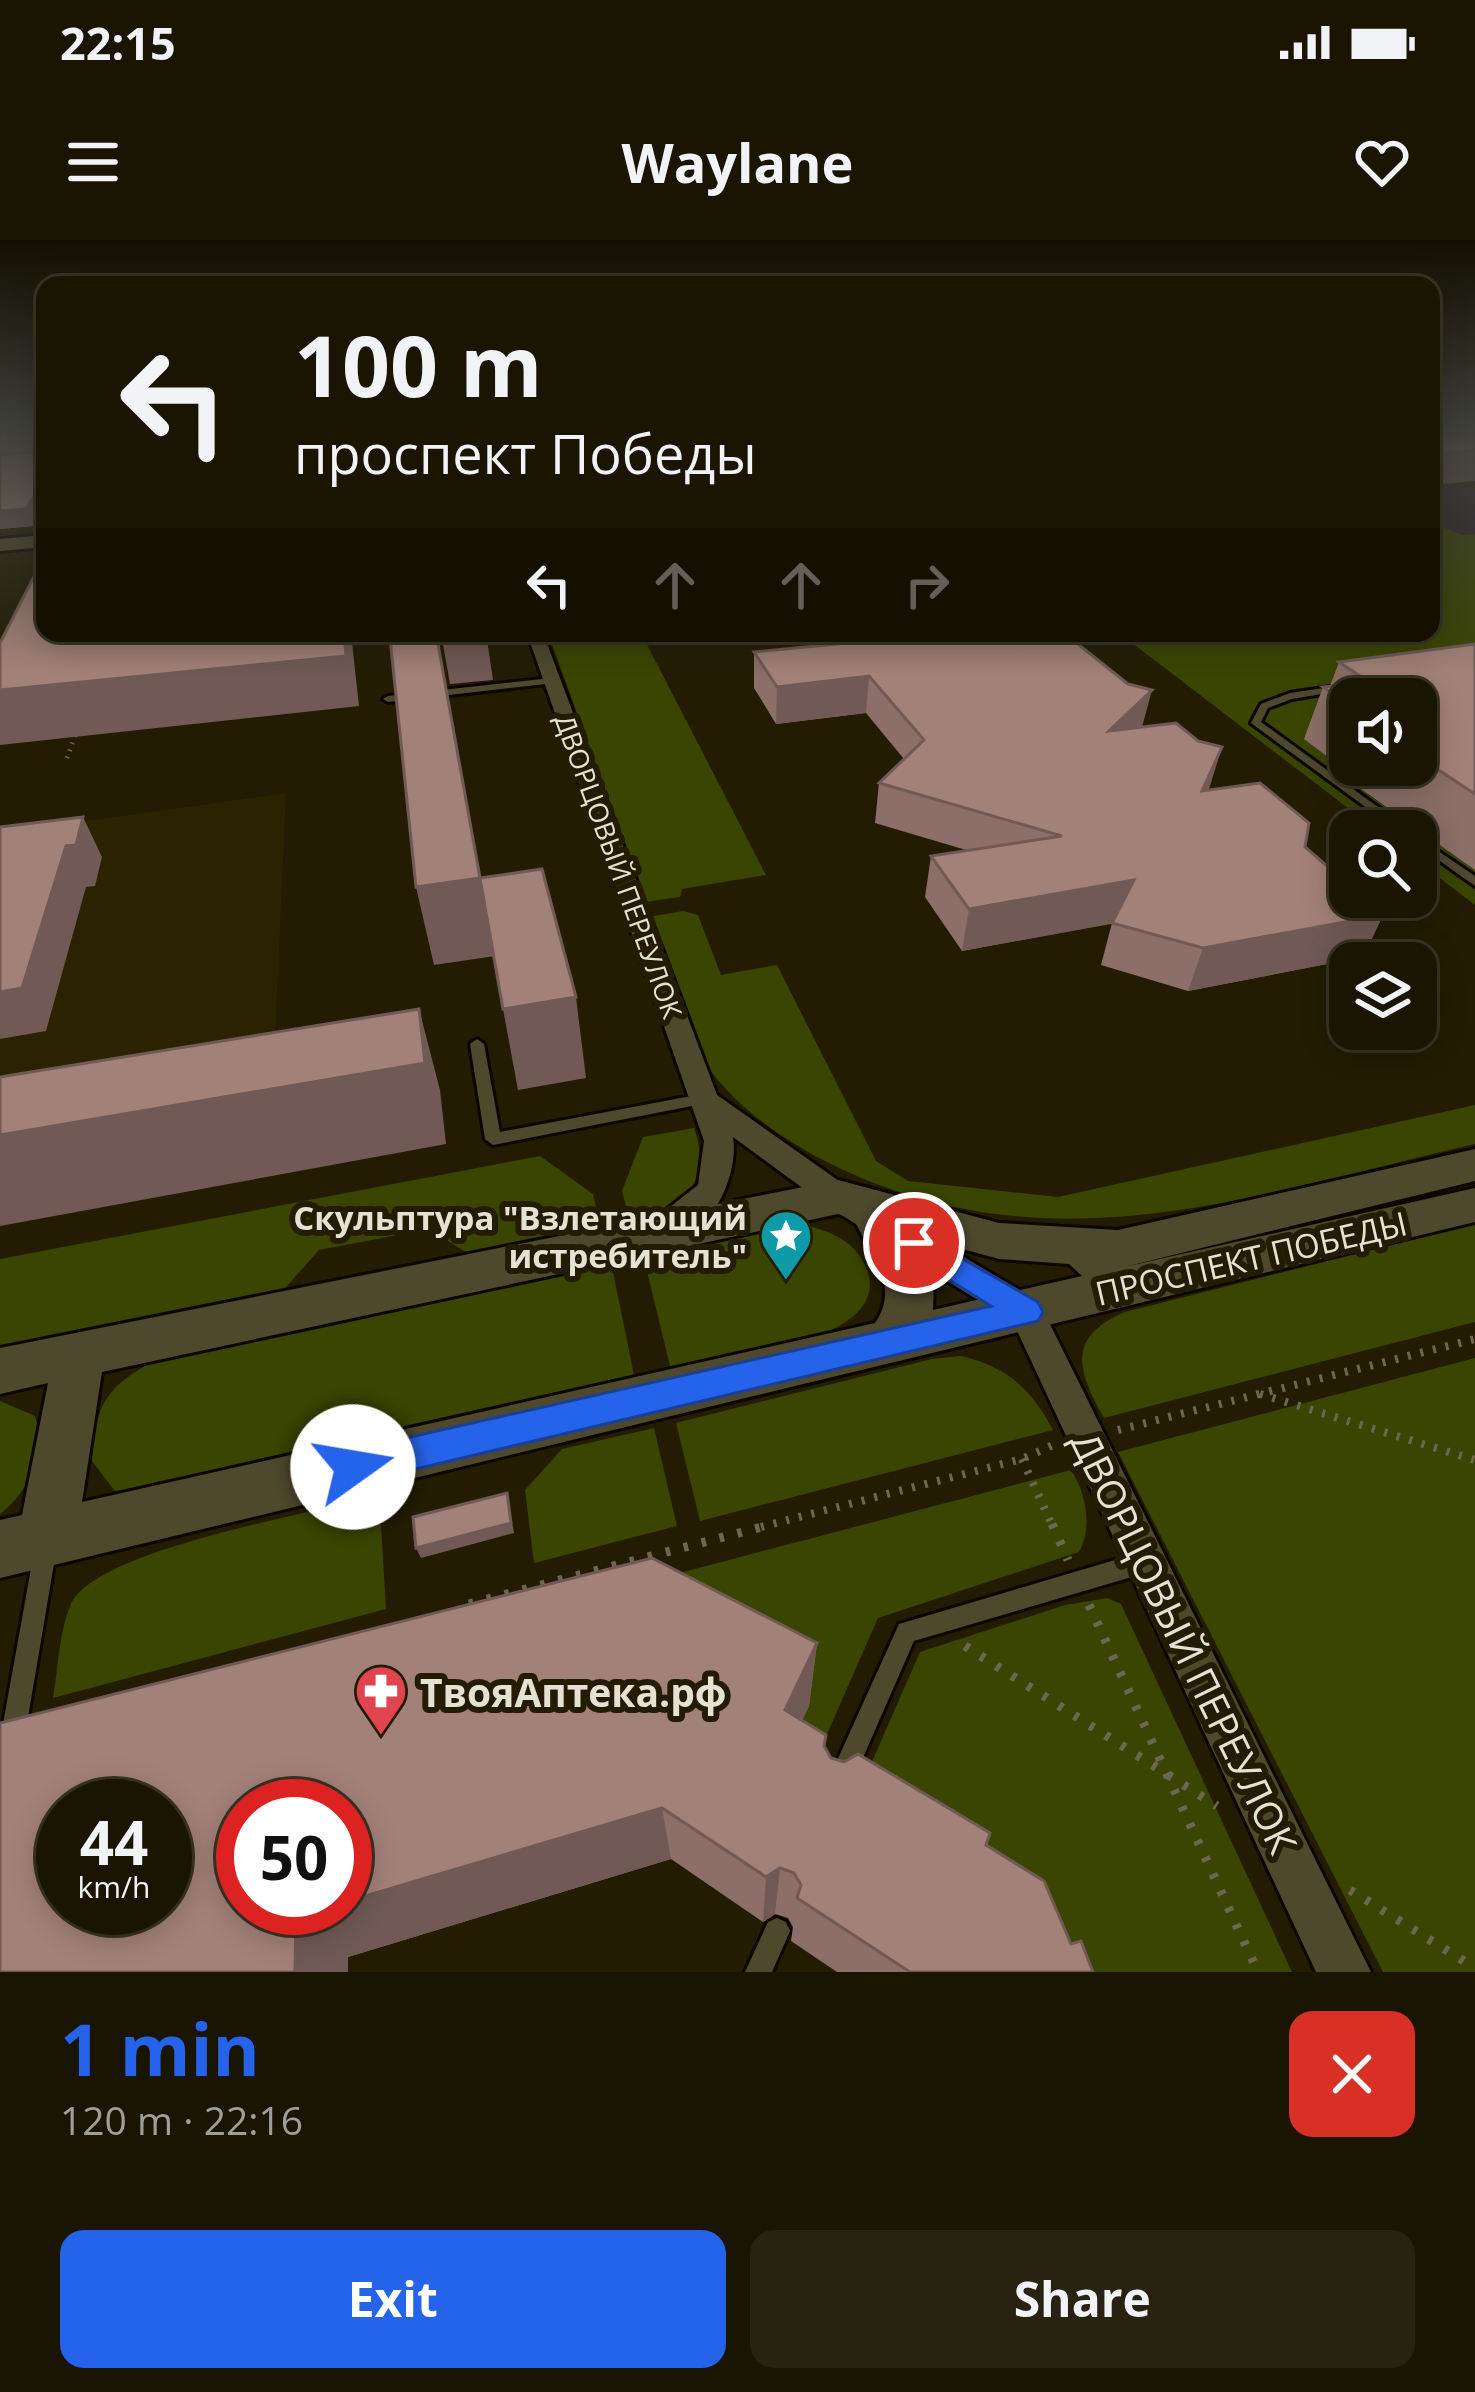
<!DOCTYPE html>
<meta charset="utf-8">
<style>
:root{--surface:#1a1502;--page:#272211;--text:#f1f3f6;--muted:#9f9f99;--line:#383424;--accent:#2563eb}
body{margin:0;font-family:"Open Sans",sans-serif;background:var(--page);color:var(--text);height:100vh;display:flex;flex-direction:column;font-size:45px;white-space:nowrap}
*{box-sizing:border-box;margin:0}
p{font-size:39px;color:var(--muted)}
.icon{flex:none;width:66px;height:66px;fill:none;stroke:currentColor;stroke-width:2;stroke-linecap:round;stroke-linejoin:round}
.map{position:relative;height:1732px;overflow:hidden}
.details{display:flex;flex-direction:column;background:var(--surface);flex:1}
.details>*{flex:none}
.banner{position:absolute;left:36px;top:36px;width:1404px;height:366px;border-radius:24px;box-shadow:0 6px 30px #0003,0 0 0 3px var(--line);background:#1a1502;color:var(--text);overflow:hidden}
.buttons{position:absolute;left:1329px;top:438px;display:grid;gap:24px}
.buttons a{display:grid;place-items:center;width:108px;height:108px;border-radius:24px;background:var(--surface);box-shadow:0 6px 30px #0003,0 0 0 3px var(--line);font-size:60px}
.speed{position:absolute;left:36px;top:1539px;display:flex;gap:24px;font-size:60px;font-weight:700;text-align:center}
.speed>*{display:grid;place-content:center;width:156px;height:156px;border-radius:50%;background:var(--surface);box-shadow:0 6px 30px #0003,0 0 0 3px var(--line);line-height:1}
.speed small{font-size:30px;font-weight:400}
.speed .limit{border:18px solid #d22;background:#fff;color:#111}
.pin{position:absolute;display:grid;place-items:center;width:102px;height:102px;color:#fff;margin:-51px;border:6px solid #fff;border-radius:50%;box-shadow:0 3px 12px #0007}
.me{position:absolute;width:132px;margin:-66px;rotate:77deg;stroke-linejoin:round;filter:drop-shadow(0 0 9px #0008)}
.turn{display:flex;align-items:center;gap:42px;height:252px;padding:0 60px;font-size:54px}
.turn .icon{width:156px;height:156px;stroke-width:2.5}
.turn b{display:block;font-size:84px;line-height:102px}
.lanes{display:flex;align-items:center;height:114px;padding:0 60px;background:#0003;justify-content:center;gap:60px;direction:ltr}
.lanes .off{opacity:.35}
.round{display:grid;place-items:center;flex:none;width:126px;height:126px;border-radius:24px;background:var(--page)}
.overview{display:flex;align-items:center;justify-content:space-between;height:204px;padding:0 60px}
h1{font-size:72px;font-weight:700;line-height:90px;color:var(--accent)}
.button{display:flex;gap:24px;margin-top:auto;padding:24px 60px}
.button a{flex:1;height:138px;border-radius:24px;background:var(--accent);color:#fff;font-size:48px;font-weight:700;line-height:138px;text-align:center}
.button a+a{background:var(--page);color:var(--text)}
.status{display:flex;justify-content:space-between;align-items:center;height:84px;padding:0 60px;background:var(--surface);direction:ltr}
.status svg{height:33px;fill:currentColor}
header{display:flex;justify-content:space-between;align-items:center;height:156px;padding:0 60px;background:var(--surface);font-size:54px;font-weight:700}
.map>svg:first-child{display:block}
.industrial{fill:#2b1f2c}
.built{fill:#2a2200}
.green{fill:#394500;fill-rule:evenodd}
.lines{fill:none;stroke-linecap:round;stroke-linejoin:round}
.lane-casing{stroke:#0c0600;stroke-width:6}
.street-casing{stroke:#0c0600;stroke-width:6}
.secondary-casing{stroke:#0c0600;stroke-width:6}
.path-far2{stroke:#6d6752;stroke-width:4.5;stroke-dasharray:1.5 6;stroke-linecap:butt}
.path-far1{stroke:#6d6752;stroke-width:8;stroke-dasharray:3 10;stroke-linecap:butt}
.path{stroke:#6d6752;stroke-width:9;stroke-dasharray:4.5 14;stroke-linecap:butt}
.lane{fill:#4e482d;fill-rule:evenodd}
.street{fill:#4e482d;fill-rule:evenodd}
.secondary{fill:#4e482d;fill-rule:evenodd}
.wall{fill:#8b6f68;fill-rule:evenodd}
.shaded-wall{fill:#715a55}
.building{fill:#a28179;stroke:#715a55;stroke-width:3;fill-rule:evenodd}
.route{fill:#2563eb;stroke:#184099;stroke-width:3}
.labels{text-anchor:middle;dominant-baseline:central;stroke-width:12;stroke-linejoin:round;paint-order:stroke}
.far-street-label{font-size:27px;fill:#e6e2d3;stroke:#231c03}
.poi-label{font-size:33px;font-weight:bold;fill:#e6e2d3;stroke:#231c03;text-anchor:end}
.street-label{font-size:33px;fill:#e6e2d3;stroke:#231c03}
.near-street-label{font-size:39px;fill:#e6e2d3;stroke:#231c03}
.near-poi-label{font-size:39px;font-weight:bold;fill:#e6e2d3;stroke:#231c03;text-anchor:start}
</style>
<div class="status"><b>22:15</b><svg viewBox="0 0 49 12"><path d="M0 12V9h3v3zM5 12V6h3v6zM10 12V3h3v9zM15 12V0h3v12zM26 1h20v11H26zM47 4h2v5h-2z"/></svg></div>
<header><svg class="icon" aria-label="menu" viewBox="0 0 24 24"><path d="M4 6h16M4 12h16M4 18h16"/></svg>Waylane<svg class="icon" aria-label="heart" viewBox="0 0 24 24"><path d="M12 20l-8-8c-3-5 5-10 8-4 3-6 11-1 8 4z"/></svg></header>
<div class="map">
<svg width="1475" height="1732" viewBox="0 0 1475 1732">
<rect width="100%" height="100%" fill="#231c03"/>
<!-- industrial -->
<path class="industrial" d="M1444,244L1475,251V294L1462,295L1431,282V246Z"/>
<!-- built -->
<path class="built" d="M286,553L275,797L0,842V593Z"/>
<!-- green -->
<g class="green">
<path d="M1431,282L1462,295L1475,294V665L1416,620V591H1378L1119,393H1431ZM1350,459H1416V525H1350Z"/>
<path d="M548,393H641L766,635L682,649L680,657L645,662Z"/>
<path d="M683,671L698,675L721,735L777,725L876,921L908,941L1058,957L1475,865V904C1255,954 1056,1031 837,927C783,901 723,860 694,805C674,766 663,718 648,677Z"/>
<path d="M694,888C713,941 683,971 630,982L622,951L643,897Z"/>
<path d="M540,916L593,954L601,989L472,1016L429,989L319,1010L279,1055L0,1114V1019Z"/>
<path d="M1475,984V1082L1104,1178C1077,1130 1066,1097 1125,1072Z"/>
<path d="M803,985C827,990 852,999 864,1023C905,1103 718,1119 671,1130L643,1015Z"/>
<path d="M611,1022L635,1140L136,1255L114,1250L92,1221C96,1166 103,1149 152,1122Z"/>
<path d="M961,1116C1007,1127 1031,1148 1053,1190L700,1281L676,1183L932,1119Z"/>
<path d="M1475,1118V1732H1383L1118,1212Z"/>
<path d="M0,1161L35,1176C46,1212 30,1251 0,1274Z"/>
<path d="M654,1188L677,1286L534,1323L525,1250L562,1209Z"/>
<path d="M1071,1230C1086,1253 1093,1288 1079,1312L878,1378L805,1544L64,1495Z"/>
<path d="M336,1265L381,1285L386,1369L53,1458C58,1430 59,1393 70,1366C90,1314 281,1280 336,1265Z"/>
<path d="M1107,1358L1121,1364L1292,1732H1027L850,1572L920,1412L1065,1365Z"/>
</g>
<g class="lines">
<!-- lane casing -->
<g class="lane-casing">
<g id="lane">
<path d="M552,438L557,441L555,443L388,462L383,459L388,456Z"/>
<path d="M1337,446L1340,447V451L1292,459L1268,468L1261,482L1411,591H1398L1251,483L1261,464L1290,453Z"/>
<path d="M1416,596L1475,636V646L1416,604Z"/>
<path d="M477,799L484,804L500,892L702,854L709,859L702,864L493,905L485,899L470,804Z"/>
<path d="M45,1302L52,1305L56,1312L25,1495L21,1503L13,1507L5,1503L1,1495L34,1312L38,1305Z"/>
<path d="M1142,1312L1150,1316L1153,1323L1150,1330L1142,1334L914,1401L851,1545L842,1548L833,1545L830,1536L899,1384Z"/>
<path d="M777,1678L786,1682L790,1691L772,1732H745L768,1682Z"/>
</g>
</g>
<!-- street casing -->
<g class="street-casing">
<path id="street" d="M527,393H543L717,855L849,948L1039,1062L1371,1732H1316L1013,1082L827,966L733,897C740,940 703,1014 653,998L648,989L653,980L698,945L704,901Z"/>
</g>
<!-- secondary casing -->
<g class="secondary-casing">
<g id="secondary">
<path d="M45,295V307L0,311V299Z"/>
<path d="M1475,909V941L1124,1027L1475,948V982L0,1338V1280L22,1275L48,1143L0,1154V1108L838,940L999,983L1118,990ZM838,974L854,979C868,1013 902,1044 875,1083L82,1262L102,1132ZM911,995L999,1019L1069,1024L1082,1036L933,1070L934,1041Z"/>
</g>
</g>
<!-- path-far2 -->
<path class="path-far2" d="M67,518L76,493"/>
<!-- path-far1 -->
<g class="path-far1">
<path d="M1260,1154L1475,1220"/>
<path d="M1118,1190L1475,1099"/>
<path d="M1022,1219L1053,1287"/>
<path d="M761,1287L1022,1219L1053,1205"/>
</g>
<!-- path -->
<g class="path">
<path d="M1052,1284L1068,1320"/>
<path d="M469,1364L773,1284"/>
<path d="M1089,1365L1258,1732"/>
<path d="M965,1406L1217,1566"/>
<path d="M1350,1650L1475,1728"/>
</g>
<!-- lane -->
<use href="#lane" class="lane"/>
<!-- street -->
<use href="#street" class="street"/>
<!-- secondary -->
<use href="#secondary" class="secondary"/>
</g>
<!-- wall -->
<g class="wall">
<path d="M0,192H45L33,286L0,289Z"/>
<path d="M838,393H924L920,396L1142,487L1208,550L1305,607L1383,675L1363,717L1188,751L1101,725L1112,683L962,711L925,657L931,616L966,610L875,583L879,543L904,519L866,473L776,484L754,448V412L837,404Z"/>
<path d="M1475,404V630L1357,546L1360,541L1304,499L1323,447L1330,446L1339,422ZM1350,459H1416V525H1350Z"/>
<path d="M817,1403L809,1466L802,1480L825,1507L831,1518L986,1605L1093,1732H837L791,1701L793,1687L788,1678L775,1674L763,1682L671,1619L348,1717V1732H0Z"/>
</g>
<!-- shaded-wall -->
<g class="shaded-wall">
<path d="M1475,210V241L1431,245V214Z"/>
<path d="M45,238V266L33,286L0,289V271Z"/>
<path d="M344,393H351L359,466L0,505V450Z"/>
<path d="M441,393H486L493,440L450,444Z"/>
<path d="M894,393H924L891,418Z"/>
<path d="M869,436L866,473L776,484L777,447Z"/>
<path d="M1152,450L1142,487L1109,491Z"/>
<path d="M1222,507L1210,546L1190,591L1202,551Z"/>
<path d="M83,577L102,617L95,646L86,647L46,791L0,799V752L66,606Z"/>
<path d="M480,638L495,716L434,725L416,647Z"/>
<path d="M1134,640L1122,682L962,711L969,669Z"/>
<path d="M1383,675L1363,717L1188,751L1203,708Z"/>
<path d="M576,757L586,838L518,850L503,769Z"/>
<path d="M419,769L440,850L446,904L0,986V895Z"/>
<path d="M507,1253L514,1293L421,1318L416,1308Z"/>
<path d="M817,1403L809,1466L780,1528L785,1470Z"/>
<path d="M662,1568L671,1619L348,1717V1732H295L296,1676L324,1668H345V1662Z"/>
<path d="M780,1628L775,1674L763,1682L766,1637Z"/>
</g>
<!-- building -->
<g class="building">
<path d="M0,192H45V238L26,269L0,271V215L39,212L42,201L0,202Z"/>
<path d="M1431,192H1475V210L1431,214Z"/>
<path d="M45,315V393H344L346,416L0,450V403Z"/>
<path d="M436,393L480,638L416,647L390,398Z"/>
<path d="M949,393H1064L1128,444L1152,450L1109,491L1176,483L1198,501L1222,507L1202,551L1260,543L1309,583L1305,607L1350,646V657H1363L1383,675L1203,708L1112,683L1134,640L969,669L931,616L1062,596L879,543L924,500L869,436L777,447L754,412Z"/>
<path d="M1475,404V554L1416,515V459H1350V465L1323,447L1369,442L1339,422Z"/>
<path d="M83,577L76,605L66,606L22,748L0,752V587Z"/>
<path d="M542,629L576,757L503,769L480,638Z"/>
<path d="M419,769L425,823L0,895V837Z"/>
<path d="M507,1253L511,1283L416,1308L413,1277Z"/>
<path d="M652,1318L817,1403L785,1470L826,1495L824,1506L831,1518L844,1522L858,1514L990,1593L986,1605L1044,1641L1071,1704L1081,1701L1093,1732H910L797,1658L801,1645L794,1633L780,1628L766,1637L662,1568L345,1662V1566H243V1668H324L296,1676L295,1732H0V1483ZM63,1566H165V1668H63Z"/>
</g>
<!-- sky -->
<linearGradient id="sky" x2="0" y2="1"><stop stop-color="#130f02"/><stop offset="0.44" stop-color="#3f4039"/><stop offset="1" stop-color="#3f4039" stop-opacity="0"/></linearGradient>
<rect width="1475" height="435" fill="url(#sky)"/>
<!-- route -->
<path class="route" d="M914,991L1038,1062L1043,1072L1038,1081L353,1244L340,1239L335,1227L340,1215L353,1210L991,1066L903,1011L899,1003L903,994Z"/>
<!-- icons -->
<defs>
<g id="sight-pin" transform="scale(2.7)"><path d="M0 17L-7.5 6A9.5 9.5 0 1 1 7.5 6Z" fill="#0f9aa8" stroke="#231c03"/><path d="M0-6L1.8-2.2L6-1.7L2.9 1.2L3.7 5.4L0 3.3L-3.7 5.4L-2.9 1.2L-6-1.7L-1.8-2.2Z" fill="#fff"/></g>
<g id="pharmacy-pin" transform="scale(2.7)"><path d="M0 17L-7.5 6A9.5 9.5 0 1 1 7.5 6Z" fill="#e0444e" stroke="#231c03"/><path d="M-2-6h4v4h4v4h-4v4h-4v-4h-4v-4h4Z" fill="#fff"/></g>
</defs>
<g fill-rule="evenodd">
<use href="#sight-pin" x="786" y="996"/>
<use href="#pharmacy-pin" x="381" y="1451"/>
</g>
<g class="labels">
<!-- far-street labels -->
<g class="far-street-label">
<text transform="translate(619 626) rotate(70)">ДВОРЦОВЫЙ ПЕРЕУЛОК</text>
</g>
<!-- poi labels -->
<g class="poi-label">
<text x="747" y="977">Скульптура "Взлетающий<tspan x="747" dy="38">истребитель"</tspan></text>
</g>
<!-- street labels -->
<g class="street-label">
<text transform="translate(1251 1018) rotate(-13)">ПРОСПЕКТ ПОБЕДЫ</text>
</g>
<!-- near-street labels -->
<g class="near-street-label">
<text transform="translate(1185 1402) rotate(64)">ДВОРЦОВЫЙ ПЕРЕУЛОК</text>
</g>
<!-- near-poi labels -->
<g class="near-poi-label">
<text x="420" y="1451">ТвояАптека.рф</text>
</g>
</g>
</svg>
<div class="buttons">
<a><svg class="icon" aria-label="sound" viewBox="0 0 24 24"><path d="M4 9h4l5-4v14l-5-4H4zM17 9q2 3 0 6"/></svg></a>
<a><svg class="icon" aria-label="search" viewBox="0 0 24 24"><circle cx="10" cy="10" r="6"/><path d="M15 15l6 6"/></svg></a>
<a><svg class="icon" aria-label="layers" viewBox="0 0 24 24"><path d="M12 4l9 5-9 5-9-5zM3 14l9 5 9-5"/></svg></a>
</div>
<div class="speed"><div>44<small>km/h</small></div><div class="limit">50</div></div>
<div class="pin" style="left:914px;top:1003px;background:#d93025"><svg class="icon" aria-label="arrive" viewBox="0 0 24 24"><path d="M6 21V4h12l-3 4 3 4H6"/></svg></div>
<svg class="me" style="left:353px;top:1227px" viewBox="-20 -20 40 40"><circle r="19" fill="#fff"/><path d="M0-13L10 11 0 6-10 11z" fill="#2563eb"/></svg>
<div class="banner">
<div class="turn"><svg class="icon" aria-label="left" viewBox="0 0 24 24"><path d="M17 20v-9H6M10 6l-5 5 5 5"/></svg><div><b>100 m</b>проспект Победы</div></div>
<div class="lanes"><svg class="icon" aria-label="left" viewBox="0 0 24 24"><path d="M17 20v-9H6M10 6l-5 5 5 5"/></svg><svg class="icon off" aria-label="ahead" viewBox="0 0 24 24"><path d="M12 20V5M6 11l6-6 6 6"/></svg><svg class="icon off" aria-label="ahead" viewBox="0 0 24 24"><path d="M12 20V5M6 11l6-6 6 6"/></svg><svg class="icon off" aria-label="right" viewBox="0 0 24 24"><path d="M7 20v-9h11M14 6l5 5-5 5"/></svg></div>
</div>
</div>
<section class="details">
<div class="overview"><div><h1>1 min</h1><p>120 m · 22:16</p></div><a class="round" style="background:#d93025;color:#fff"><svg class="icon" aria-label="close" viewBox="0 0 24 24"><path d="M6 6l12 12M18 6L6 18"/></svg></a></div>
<div class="button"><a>Exit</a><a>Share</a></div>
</section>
